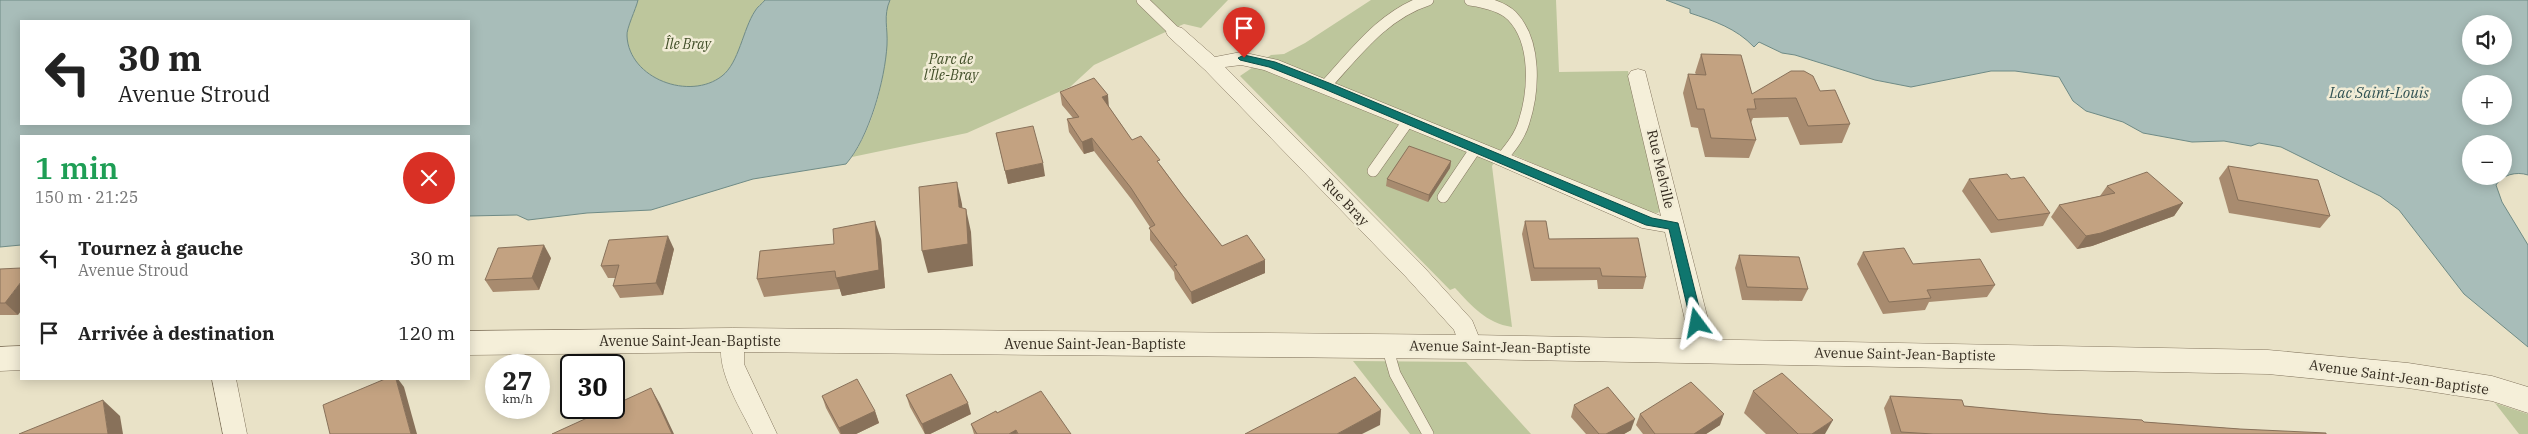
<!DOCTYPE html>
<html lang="fr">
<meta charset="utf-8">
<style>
:root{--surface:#fff;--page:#f2f2f2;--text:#222;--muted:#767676}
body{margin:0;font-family:"IBM Plex Serif",serif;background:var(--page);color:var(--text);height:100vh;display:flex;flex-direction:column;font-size:19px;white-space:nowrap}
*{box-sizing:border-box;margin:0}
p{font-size:16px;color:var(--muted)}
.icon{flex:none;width:28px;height:28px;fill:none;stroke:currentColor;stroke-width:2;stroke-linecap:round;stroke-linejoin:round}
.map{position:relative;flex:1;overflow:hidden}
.details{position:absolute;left:20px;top:135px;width:450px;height:245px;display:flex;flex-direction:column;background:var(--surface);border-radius:0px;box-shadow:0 2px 12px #0003}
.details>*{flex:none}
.banner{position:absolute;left:20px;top:20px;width:450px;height:105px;border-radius:0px;box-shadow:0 2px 12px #0003;background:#fff;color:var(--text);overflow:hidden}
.tools{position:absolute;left:2462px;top:15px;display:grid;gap:10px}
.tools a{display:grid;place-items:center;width:50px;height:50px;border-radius:50%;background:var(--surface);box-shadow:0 2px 12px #0003;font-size:25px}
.speed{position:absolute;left:485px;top:354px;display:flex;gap:10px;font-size:25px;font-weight:700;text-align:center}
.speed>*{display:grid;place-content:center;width:65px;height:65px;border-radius:50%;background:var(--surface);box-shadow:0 2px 12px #0003;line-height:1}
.speed small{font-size:12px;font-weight:400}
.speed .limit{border:2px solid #111;border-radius:8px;background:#fff;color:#111}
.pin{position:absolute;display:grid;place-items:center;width:42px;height:42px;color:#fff;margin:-51px -21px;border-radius:50% 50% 50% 0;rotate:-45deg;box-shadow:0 0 5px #0007}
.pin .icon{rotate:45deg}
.me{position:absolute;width:55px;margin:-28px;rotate:347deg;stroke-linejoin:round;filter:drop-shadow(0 0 4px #0008)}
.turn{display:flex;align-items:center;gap:18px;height:105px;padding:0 15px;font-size:22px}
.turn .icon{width:65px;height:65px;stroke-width:2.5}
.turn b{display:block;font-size:35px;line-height:42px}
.round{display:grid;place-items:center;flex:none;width:52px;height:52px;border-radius:26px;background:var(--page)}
.headline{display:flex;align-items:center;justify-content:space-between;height:85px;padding:0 15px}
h1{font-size:30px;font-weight:600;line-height:38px;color:#1e9e55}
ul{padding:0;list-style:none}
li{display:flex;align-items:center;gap:15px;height:75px;padding:0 15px}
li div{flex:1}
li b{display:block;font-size:19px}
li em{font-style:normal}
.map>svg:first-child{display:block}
.green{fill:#bdc69c}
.water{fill:#a8bdb9;stroke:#6f8b86;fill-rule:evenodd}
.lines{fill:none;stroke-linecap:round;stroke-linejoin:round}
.service-casing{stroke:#83755e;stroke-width:12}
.minor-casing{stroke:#83755e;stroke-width:1}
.tertiary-casing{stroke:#83755e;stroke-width:1}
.service{stroke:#f5efd9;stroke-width:11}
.minor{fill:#f5efd9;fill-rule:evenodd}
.tertiary{fill:#f5efd9;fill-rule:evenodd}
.wall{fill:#a88b6f}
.shaded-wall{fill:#88715a}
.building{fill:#c3a281;stroke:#88715a}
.route{fill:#0f766e;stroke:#0a4d48}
.labels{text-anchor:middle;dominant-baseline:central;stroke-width:5;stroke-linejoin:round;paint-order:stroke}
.park-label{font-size:14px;font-style:italic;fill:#424f29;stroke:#f1ecd6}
.street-label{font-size:14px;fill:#352c20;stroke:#f1ecd6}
.water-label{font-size:15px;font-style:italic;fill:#315253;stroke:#f1ecd6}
</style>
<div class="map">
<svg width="2528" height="434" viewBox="0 0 2528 434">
<rect width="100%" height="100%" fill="#e9e2c7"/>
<!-- green -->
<g class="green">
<path d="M638,0H765C762,4 757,7 755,11C743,29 739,63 722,76C690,101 629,79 627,36C626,29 636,9 638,0Z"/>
<path d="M890,0H1228L1201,28L1184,24L1172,29L1094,65L1070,87L967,133L852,157C873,127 884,82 887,46C888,29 883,16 890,0Z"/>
<path d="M1371,0H1556L1559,72L1628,71L1661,208L1658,213L1647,212L1502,150L1492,166L1512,327C1486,323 1472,306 1455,288L1450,290L1240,76L1271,55L1284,54L1305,43Z"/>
<path d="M1353,361L1466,362L1531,434H1410Z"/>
<path d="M2495,403L2528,414V434H2519Z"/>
</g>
<!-- water -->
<g class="water">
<path d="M0,0H638C636,9 626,29 627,36C629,79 690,101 722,76C739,63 743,29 755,11C757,7 762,4 765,0H890C883,16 888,28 887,45C885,80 869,138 846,164L753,179L651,210L587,213L528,220L517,215L469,216V136H21V245L0,247ZM21,21H469V124H21Z"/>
<path d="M1666,0H2528V175C2516,171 2502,175 2496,185L2502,202L2528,245V347L2464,294L2399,210L2380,196L2281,147L2259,143L2251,146L2224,141L2192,142L2143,133L2123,122L2086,111L2073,101L2059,77L2015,71H1991L1911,87L1875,80L1795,55L1782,53L1759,42L1754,47C1736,28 1714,21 1690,13V9ZM2471,24H2504V56H2471ZM2471,84H2504V116H2471ZM2471,144H2504V176H2471Z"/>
</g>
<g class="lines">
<!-- service casing -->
<g class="service-casing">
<g id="service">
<path d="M1142,0L1175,32"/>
<path d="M1470,0C1484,2 1502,6 1512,16C1537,42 1534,91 1524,122C1520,136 1511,147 1502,158"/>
<path d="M1326,85C1356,52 1384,14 1428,0"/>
<path d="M1373,171L1409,120"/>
<path d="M1443,197L1476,148"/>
<path d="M1387,346L1395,374L1428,434"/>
</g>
</g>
<!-- minor casing -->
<g class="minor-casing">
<g id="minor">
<path d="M1175,26L1182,28L1215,57L1241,52L1278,60L1661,216L1628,76L1631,71L1638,69L1645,71L1716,351L1712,358L1704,360L1696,358L1692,351L1665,232L1642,228L1489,161L1264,70L1241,65L1225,67L1422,265L1472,320L1483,347L1479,354L1471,356L1463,354L1454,330L1406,277L1205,70L1168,36L1166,32L1168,28Z"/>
<path d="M733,331L741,334L744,340V364L777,434H753C740,407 710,362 725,334Z"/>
<path d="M212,379H236L247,434H223Z"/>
</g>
</g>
<!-- tertiary casing -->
<g class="tertiary-casing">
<g id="tertiary">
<path d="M733,328L1471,335L2268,350L2408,363L2492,376L2528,387V413L2492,401L2408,388L2268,374L1471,359L733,352L469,355V331Z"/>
<path d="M21,346V370L0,371V347Z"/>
</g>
</g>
<!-- service -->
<use href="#service" class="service"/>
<!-- minor -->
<use href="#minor" class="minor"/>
<!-- tertiary -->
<use href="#tertiary" class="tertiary"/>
</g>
<!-- wall -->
<g class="wall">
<path d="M1701,54L1752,94L1820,91L1850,124L1842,143L1800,145L1788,117L1753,118L1751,123L1756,140L1749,158L1705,157L1698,128L1691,127L1683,93L1688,74H1696L1695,73Z"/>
<path d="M1060,92L1109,107L1132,140L1161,166L1183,196L1222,246L1265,273L1192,304L1175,279L1174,272L1150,240V227L1132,200L1094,151L1084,154L1069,132L1067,119L1073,118L1062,105Z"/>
<path d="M996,133L1045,176L1008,184Z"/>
<path d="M1451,161L1450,168L1428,202L1386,186L1387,179Z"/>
<path d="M2228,166L2330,216L2320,228L2229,213L2219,178Z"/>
<path d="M1969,179H2011L2050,213L2043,226L1991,233L1962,191Z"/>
<path d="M2107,186L2183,203L2174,216L2092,246L2077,249L2051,217L2059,205L2100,196Z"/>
<path d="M1525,221L1549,239L1646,277L1643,289H1598L1597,280L1531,281L1522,234Z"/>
<path d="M881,239L885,288L842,296L840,289L764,297L757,279Z"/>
<path d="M674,249L663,295L620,298L613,286L616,278H608L601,266Z"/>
<path d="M1863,252L1913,264L1995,285L1987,297L1929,302L1925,310L1883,314L1857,264Z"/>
<path d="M1739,255L1808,289L1802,301L1742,300L1735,268Z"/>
<path d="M551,258L539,290L493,292L485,280Z"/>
<path d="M0,269L18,315H0Z"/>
<path d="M1753,391L1825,434H1766L1744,413Z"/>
<path d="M906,395L971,414L930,434H925L910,407Z"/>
<path d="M822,396L875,411L879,423L856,434H840L826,408Z"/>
<path d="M1890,396L1964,406L2049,414L2144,422L2240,429L2326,434H1891L1884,408Z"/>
<path d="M1574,405L1631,430L1624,434H1586L1571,417Z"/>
<path d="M997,413L1071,434H974L971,424Z"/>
<path d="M1640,414L1720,425L1706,434H1643L1636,425Z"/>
</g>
<!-- shaded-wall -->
<g class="shaded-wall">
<path d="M1108,95L1109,108L1102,97Z"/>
<path d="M1092,138L1094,151L1084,154L1082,142Z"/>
<path d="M1451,161L1450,168L1428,202L1429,195Z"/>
<path d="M1043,163L1045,176L1008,184L1005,171Z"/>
<path d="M957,182L962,204L964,229L959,207Z"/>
<path d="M2183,203L2174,216L2092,246L2077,249L2086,236Z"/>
<path d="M966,209L971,232L973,266L928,273L922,251Z"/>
<path d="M875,221L881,239L885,288L842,296L836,278Z"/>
<path d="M668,236L674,249L663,295L656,283Z"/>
<path d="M544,245L551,258L539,290L532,278Z"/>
<path d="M1265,260V273L1192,304L1191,292Z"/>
<path d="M21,282V311L18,315L5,303Z"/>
<path d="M396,379H398L404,387L417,434H411Z"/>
<path d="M651,388L660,404L674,434H672Z"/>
<path d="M103,400L120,416L123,434H108Z"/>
<path d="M968,403L971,414L930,434H925L922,424Z"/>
<path d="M1381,410L1380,425L1362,434H1337Z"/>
<path d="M875,411L879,423L856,434H841L839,428Z"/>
<path d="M1724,414L1720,425L1706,434H1694Z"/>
<path d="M1635,419L1631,430L1624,434H1606Z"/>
<path d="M1833,420L1825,434H1812Z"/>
<path d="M1016,430L1017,434H1009Z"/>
</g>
<!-- building -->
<g class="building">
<path d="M1701,54L1741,55L1752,94L1791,71H1804L1813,76L1820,91L1835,90L1850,124L1808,126L1796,98L1754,99L1756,109H1747L1756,140L1711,138L1704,109H1697L1688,74L1706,75Z"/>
<path d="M1094,78L1108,95L1102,97L1132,140L1141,136L1160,160L1157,161L1183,196L1222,246L1247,235L1265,260L1191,292L1174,266L1177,265L1149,228L1155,225L1131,188L1092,138L1082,142L1067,119L1079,117L1060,92Z"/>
<path d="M1033,126L1043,163L1005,171L996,133Z"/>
<path d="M1409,146L1451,161L1429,195L1387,179Z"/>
<path d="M2228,166L2318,180L2330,216L2238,200Z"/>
<path d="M2147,172L2183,203L2101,233L2086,236L2059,205L2115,193L2107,186Z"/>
<path d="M2007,174L2011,179L2024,177L2050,213L1998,220L1969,179Z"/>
<path d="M957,182L959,207L966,209L968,244L922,251L919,187Z"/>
<path d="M875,221L879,270L836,278L835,271L757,279L760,251L834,244L833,229Z"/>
<path d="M1525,221H1546L1549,239L1638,238L1646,277L1602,276L1600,268H1534Z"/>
<path d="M668,236L656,283L613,286L619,265L601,266L609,240Z"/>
<path d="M544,245L532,278L485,280L498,248Z"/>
<path d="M1904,248L1913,264L1980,259L1995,285L1927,290L1931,298L1889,302L1863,252Z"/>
<path d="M1739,255L1799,257L1808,289L1747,287Z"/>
<path d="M21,268V282L5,303H0V269Z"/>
<path d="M1782,373L1833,420L1812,434H1798L1753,391Z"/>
<path d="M951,374L968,403L922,424L906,395Z"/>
<path d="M1355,377L1381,410L1337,434H1245Z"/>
<path d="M385,379H396L411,434H330L323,405Z"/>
<path d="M857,379L875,411L839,428L822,396Z"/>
<path d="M1691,382L1724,414L1694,434H1655L1640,414Z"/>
<path d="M1608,387L1635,419L1606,434H1599L1574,405Z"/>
<path d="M651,388L672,434H552L609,408H614V405Z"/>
<path d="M1041,391L1071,434H1018L1016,430L1009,434H977L971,424L996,411L997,413Z"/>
<path d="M1890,396L1962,400L1964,406L2049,414L2142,420L2144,422L2240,429L2326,433V434H1933L1901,432Z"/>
<path d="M103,400L108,434H19Z"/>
</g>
<!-- route -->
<path class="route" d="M1244,55L1275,62L1329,83L1652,218L1678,223L1703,323L1701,326H1692L1691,323L1669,229L1646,225L1322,88L1269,67L1240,60L1238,58Z"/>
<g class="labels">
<!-- park labels -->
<g class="park-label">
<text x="688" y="44">Île Bray</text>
<text x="951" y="59">Parc de<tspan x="951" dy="16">l'Île-Bray</tspan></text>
</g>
<!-- street labels -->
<g class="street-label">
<text transform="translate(1661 169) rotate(77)">Rue Melville</text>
<text transform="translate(1346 202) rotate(46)">Rue Bray</text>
<text x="690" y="341">Avenue Saint-Jean-Baptiste</text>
<text x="1095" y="344">Avenue Saint-Jean-Baptiste</text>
<text transform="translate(1500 347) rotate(1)">Avenue Saint-Jean-Baptiste</text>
<text transform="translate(1905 354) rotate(1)">Avenue Saint-Jean-Baptiste</text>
<text transform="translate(2399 377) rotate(8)">Avenue Saint-Jean-Baptiste</text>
</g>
<!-- water labels -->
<g class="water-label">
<text x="2379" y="92">Lac Saint-Louis</text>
</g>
</g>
</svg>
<div class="tools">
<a><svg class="icon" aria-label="sound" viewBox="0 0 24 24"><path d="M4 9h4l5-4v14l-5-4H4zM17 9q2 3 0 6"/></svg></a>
<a>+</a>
<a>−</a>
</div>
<div class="speed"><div>27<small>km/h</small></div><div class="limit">30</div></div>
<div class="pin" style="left:1244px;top:58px;background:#d93025"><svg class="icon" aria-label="arrive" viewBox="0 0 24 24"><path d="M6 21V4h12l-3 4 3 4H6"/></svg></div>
<svg class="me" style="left:1697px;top:323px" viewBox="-20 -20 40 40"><path d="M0-17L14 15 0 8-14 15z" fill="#0f766e" stroke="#fff" stroke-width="4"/></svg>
<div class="banner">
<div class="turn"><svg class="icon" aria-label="left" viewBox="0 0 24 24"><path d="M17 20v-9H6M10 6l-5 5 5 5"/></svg><div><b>30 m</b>Avenue Stroud</div></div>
</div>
<section class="details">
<div class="headline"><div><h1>1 min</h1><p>150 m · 21:25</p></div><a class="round" style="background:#d93025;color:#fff"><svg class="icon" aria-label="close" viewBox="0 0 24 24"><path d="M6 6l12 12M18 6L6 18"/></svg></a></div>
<ul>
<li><svg class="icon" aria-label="left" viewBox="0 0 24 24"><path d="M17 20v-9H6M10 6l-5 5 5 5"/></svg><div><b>Tournez à gauche</b><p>Avenue Stroud</p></div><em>30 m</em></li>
<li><svg class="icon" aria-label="arrive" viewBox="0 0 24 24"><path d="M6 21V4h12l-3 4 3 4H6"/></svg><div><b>Arrivée à destination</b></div><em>120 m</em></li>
</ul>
</section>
</div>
